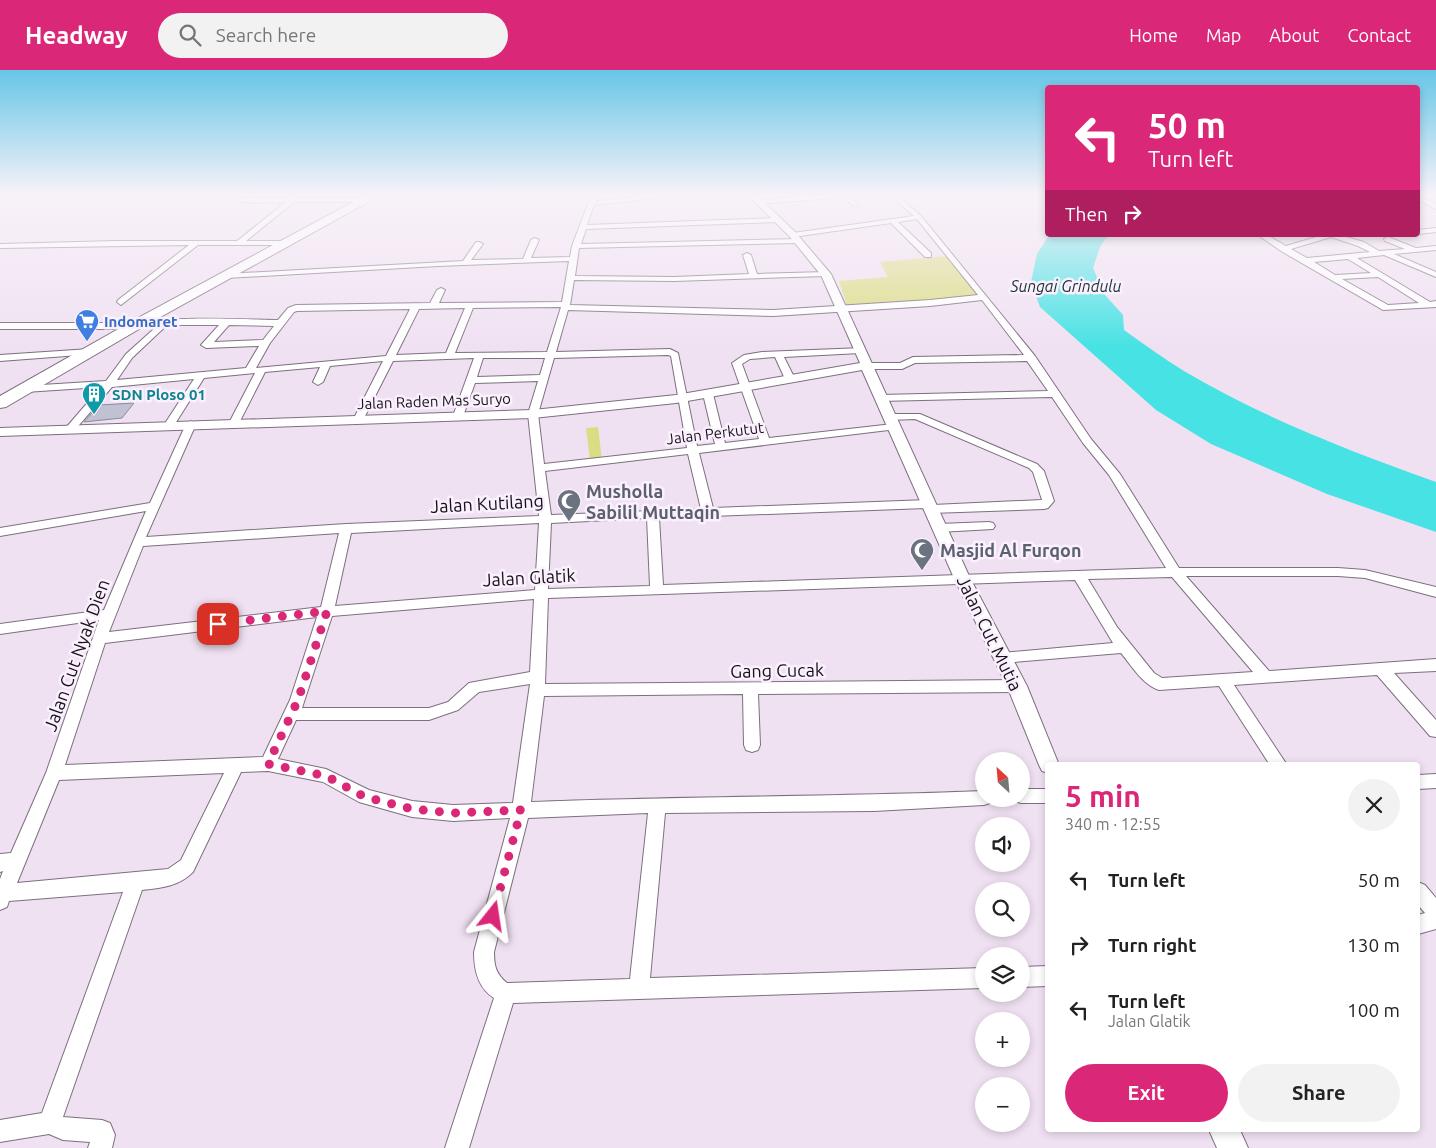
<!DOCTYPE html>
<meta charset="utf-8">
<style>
:root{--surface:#fff;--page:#f2f2f2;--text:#222;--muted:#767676;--accent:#db2777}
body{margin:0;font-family:Ubuntu,sans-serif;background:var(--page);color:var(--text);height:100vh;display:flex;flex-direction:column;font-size:19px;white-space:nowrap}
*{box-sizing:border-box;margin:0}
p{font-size:16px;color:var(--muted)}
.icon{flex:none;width:28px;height:28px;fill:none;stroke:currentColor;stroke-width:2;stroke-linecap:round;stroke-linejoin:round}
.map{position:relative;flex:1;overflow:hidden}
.panel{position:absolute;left:1045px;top:692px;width:375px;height:370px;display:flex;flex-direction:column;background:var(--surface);border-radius:5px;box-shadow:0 2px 8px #0003}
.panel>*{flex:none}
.hud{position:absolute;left:1045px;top:15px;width:375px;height:152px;border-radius:5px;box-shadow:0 2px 8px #0003;background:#db2777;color:#fff;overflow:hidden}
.needle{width:32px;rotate:334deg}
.tools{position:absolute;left:975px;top:682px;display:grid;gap:10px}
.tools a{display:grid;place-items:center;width:55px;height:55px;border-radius:50%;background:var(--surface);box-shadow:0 2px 8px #0003;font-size:25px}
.pin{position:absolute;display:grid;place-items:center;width:42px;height:42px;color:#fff;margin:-21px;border-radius:10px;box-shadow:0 2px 8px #0006}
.me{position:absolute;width:55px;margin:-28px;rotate:15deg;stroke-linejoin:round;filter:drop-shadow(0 0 4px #0008)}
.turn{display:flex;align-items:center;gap:18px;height:105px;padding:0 20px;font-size:22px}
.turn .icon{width:65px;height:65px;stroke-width:2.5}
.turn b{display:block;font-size:35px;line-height:42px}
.then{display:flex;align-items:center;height:48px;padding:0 20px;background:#0003;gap:10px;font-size:19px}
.round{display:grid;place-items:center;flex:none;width:52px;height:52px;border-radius:26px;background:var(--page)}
.overview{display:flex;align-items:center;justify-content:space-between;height:85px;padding:0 20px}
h1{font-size:30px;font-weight:600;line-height:38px;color:var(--accent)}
.cta{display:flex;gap:10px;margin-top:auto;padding:10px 20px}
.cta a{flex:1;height:58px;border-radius:30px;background:var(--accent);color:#fff;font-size:20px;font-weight:600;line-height:58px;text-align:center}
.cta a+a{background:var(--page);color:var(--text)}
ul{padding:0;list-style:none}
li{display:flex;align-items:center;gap:15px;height:65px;padding:0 20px}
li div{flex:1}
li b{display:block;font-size:19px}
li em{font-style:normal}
header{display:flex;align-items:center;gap:30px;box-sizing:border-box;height:70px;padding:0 25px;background:var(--accent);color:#fff}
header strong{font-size:24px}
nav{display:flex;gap:28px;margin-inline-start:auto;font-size:18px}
.search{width:350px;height:45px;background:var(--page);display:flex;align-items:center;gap:12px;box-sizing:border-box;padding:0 18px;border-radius:28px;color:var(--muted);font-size:19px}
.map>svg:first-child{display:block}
.green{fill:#dadd84}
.water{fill:#47e2e4}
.building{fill:#c1c1d4;stroke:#8a8b9d}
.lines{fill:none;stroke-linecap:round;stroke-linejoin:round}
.minor-casing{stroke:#7c6f7e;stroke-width:2}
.tertiary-casing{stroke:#7c6f7e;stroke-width:2}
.trunk-casing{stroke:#7c6f7e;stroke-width:2}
.minor{fill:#fff;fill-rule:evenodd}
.tertiary{fill:#fff;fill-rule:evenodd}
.trunk{fill:#fff;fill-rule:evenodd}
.route{stroke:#db2777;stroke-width:9;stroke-dasharray:0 16.2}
.labels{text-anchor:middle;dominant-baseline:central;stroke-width:5;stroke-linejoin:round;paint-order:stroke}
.far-shop-label{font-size:15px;font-weight:bold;fill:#366cbe;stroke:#fbf0fd;text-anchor:start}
.far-culture-label{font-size:15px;font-weight:bold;fill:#0d838f;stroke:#fbf0fd;text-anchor:start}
.far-street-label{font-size:15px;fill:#161217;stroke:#fbf0fd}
.far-water-label{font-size:16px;font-style:italic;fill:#193233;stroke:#fbf0fd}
.worship-label{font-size:18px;font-weight:bold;fill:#5b616d;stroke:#fbf0fd;text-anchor:start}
.street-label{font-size:18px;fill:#161217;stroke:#fbf0fd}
</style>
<header>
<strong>Headway</strong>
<div class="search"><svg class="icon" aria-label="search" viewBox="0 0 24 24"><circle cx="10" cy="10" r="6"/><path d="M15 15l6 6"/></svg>Search here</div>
<nav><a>Home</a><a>Map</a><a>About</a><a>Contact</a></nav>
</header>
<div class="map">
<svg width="1436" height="1078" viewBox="0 0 1436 1078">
<rect width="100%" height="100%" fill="#f0e1f2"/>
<!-- green -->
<g class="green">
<path d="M947,186L978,226L847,236L839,211L888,207L880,192Z"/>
<path d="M598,357L602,390L590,391L586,358Z"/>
</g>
<!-- water -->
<path class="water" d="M1049,165H1108L1100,177L1093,198L1105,225L1123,245L1124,260C1144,274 1164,289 1184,301C1263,348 1350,381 1436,412V462L1327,424L1211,374L1156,340L1040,237L1031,212L1037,184Z"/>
<!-- building -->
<path class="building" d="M134,333L122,348L84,352L99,335Z"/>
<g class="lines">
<!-- minor casing -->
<g class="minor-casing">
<g id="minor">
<path d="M230,126L242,128H289L290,126H296V128H366L369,130L366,132H294L246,171H289V175H198L121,235L117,232L118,230L189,175L0,178V174L115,171H237L286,132C272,132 239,136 230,126Z"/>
<path d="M591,126H597L596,131L648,126H675L594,135L587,155L778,148L781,150L778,152L586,159L581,174L798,169L802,171L798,173L579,178L575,206L674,207L749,204L743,185L747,183L751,185L757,204L826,202L830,204L826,206L674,211L574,210L570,235L773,240L930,230L978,225L917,149L898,152L931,183V187H925L891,153L793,167L789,165L793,163L914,146L891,126H898L921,146L1035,286L1091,369L1120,404L1179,498H1338L1365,500L1436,517V527L1365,508L1338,506H1186L1269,601L1436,589V601L1394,603L1436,650V667L1430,666L1377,605L1234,615L1287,695H1270L1219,616L1159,620C1142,614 1132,596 1121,583L1002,593L997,592L995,588L997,584L1002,583L1113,573L1075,510L548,528L545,614L1017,610L1022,612L1025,616L1022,620L1017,622L758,624L760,675L758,680L752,682L746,680L744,675L743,624L544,626L531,732C682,726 833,727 984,721V729H992L990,733L984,735L874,741L665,743L650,908L984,898V918L513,933L469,1078H445L494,928C478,918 474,900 474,882L510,748L453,751L412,747L359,732L323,712L268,701L241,702L193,802C179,816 162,818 142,820L63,1047L102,1050L110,1053L115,1065L112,1078H88L90,1072L63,1070L49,1064L0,1072V1050L42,1043L123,822L9,831L7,837L0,840V809L3,801L0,802V784L11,783L46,703L99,550L0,564V554L104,540L146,441L0,466V458L150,433L186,354L191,351L196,354L146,467L346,454L539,446L528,344L538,311L475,313L463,346L462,348H454L453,346L474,288L393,291L363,350L358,353L353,350L383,291L330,296L323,312L318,315L313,312L320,297L265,302L239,353L234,356L229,353L255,303L204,308L173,357L169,358L164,355L194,309L112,317L73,362L69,363L64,360L101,317L25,322L20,319L25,316L106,311L126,284L156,257L152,254C163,245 258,250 278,250L288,238L296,235L430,233L437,220L441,218L445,220L439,233L562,232L569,191L438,196L226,208L222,206L226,204L463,191L476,172H479L483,174L471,190L523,189L531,170L535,168L539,170L531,188L570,187L572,176ZM982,230L1024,285L913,287L900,293H866L861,296L866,299H902L915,293L1027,291L1048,321L880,325L875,328L880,331L1052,327L1083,373L1109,405L1166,498L663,515L659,448L926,438L927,442L931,443L1044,439L1048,438L1054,431L1044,401L1037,394L920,344H889L884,347L889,350L915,349L1029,398L1033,402L1042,430L933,435L932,431L928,430L713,438L699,383L897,359L898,357L893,354L769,368L742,294L750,289L775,287L785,309L790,312L795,309L784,287L860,283L865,280L863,278L762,282L744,285L732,293L759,369L725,373L713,324L708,321L703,324L715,374L697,376L678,283L670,279L556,282L568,240L773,246L930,236ZM561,237L547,282L455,283L473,238ZM465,238L446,283L396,285L419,239ZM410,239L386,286L256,298L270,273L294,242L297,241ZM167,255H219L201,275L206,278L259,276L246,298L117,310L132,288ZM229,255L274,256L263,270L214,272ZM668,285L671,286L687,378L544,394L538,344L554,288ZM483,288H545L540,305L477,307ZM688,384L701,439L551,445L545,401ZM647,448L650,516L548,519L551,453ZM539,453L535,520L335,536L351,463ZM339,463L321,537L109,562L143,476ZM1172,507L1253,602L1162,608L1154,603L1117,557L1088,509ZM534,529L530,602L469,613L448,632L429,638H302L332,546ZM317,547L290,630L263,687L65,695L105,573ZM530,614L513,733L453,735L412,731L369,720L326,699L278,689L296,650H429L458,640L479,622ZM224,703L181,790L168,799L17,813L59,710ZM648,743L630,909L507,913C496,904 494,896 494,882L528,748Z"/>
<path d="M807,126H836L833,128L760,134L757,132L760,130Z"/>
<path d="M841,126H848L859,135L854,136Z"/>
<path d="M1418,126L1436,134V139L1418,130Z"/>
<path d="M1436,158V162L1418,164V160Z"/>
<path d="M1258,165H1267L1286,176L1323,165H1339L1364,172L1379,181L1405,179L1385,171L1384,169L1388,167L1416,178L1436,176V180L1394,184L1436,202V207L1384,185L1357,188L1430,232L1436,231V237L1383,240L1281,181ZM1331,167L1358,176L1370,182L1307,188L1291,179ZM1348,189L1371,203L1335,205L1314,192ZM1378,207L1419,233L1388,235L1342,209Z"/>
<path d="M0,253H135L139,256L135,259H0Z"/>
<path d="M90,279L93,280V284L0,291V285Z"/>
<path d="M989,452L993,453L995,456L993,459L939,462L933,458L939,454Z"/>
<path d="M1436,704V718L1418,719V705Z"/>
<path d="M1021,719H1048V733H1021L1015,731L1014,729H1021Z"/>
<path d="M1418,812L1425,815L1436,828V859L1418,864V845L1425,843L1418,835Z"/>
<path d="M1048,896V916L1021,917V897Z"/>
</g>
</g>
<!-- tertiary casing -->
<g class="tertiary-casing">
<g id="tertiary">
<path d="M749,126H758L796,163L831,204L970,508L1027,616L1059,695H1048V703L1042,701L1039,695L1007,616L954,508L862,300L676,333L533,348L0,366V358L533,340L676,325L860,293L821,205L790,167Z"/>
<path d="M1209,1060H1240L1248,1078H1217Z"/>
</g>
</g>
<!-- trunk casing -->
<g class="trunk-casing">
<path id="trunk" d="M364,126H379L146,255L6,337L0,338V326L136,249Z"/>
</g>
<!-- minor -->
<use href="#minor" class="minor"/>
<!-- tertiary -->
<use href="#tertiary" class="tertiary"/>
<!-- trunk -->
<use href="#trunk" class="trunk"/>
</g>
<!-- sky -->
<linearGradient id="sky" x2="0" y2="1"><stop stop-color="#67c6e6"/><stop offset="0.45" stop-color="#f8f2f9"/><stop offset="1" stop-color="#f8f2f9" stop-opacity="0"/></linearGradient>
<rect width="1436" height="277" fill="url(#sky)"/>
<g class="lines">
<!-- route -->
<path class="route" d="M218,554L327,541L298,630L268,694L326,706L365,727L412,739L453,743L521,740L493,846"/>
</g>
<!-- icons -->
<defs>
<g id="supermarket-pin" transform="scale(1.25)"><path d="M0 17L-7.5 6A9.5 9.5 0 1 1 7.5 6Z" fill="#3f7fe0" stroke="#fbf0fd"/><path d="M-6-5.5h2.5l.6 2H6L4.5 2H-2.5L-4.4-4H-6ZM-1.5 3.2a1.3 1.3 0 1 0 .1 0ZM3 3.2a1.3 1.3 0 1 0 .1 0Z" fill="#fff"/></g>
<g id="building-pin" transform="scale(1.25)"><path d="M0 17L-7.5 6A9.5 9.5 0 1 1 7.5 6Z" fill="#0f9aa8" stroke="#fbf0fd"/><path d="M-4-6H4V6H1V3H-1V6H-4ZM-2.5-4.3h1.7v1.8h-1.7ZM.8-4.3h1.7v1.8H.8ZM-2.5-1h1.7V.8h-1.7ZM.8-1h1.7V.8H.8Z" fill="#fff"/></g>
<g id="mosque-pin" transform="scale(1.25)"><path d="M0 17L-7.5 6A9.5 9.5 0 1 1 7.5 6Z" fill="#6b7280" stroke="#fbf0fd"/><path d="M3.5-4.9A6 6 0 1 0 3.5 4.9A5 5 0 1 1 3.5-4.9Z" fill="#fff"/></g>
</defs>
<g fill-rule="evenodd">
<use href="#supermarket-pin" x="87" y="251"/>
<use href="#building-pin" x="94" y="324"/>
<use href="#mosque-pin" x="569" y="431"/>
<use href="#mosque-pin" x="922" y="480"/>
</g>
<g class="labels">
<!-- far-shop labels -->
<g class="far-shop-label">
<text x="104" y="251">Indomaret</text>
</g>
<!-- far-culture labels -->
<g class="far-culture-label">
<text x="112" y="324">SDN Ploso 01</text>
</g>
<!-- far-street labels -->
<g class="far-street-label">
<text transform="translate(434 331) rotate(-2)">Jalan Raden Mas Suryo</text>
<text transform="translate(715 363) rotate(-7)">Jalan Perkutut</text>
</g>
<!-- far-water labels -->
<g class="far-water-label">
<text x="1066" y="216">Sungai Grindulu</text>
</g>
<!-- worship labels -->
<g class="worship-label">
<text x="586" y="421">Musholla<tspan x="586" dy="21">Sabilil Muttaqin</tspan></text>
<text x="940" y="480">Masjid Al Furqon</text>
</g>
<!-- street labels -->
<g class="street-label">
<text transform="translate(487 433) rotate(-3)">Jalan Kutilang</text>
<text transform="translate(529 507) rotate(-3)">Jalan Glatik</text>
<text transform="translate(990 563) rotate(64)">Jalan Cut Mutia</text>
<text transform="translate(76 585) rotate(-70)">Jalan Cut Nyak Dien</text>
<text transform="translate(777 600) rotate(-1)">Gang Cucak</text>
</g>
</g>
</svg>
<div class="tools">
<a><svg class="needle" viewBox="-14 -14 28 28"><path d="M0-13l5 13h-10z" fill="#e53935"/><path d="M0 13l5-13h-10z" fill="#767676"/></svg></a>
<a><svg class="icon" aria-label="sound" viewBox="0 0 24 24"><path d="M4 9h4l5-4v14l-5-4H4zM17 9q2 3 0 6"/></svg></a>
<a><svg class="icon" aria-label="search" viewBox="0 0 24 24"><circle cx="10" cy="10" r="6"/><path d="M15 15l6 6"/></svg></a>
<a><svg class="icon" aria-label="layers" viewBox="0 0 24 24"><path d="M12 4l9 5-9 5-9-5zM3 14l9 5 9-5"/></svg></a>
<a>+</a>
<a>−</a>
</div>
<div class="pin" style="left:218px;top:554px;background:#d93025"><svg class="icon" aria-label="arrive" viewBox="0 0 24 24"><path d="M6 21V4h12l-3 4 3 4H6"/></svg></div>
<svg class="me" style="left:493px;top:846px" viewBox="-20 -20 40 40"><path d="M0-17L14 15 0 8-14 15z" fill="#db2777" stroke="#fff" stroke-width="4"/></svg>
<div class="hud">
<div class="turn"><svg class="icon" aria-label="left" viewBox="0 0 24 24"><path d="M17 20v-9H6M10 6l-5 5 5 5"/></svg><div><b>50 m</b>Turn left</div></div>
<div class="then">Then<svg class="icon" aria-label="right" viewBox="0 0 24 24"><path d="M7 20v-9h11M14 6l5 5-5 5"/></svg></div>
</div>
<section class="panel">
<div class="overview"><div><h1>5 min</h1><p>340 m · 12:55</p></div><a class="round"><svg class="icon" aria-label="close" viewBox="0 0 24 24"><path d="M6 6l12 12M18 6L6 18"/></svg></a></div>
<ul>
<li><svg class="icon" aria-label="left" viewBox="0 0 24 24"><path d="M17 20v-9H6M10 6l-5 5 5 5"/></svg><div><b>Turn left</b></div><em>50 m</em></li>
<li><svg class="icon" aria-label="right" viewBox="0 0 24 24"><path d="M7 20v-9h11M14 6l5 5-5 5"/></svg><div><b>Turn right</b></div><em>130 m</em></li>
<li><svg class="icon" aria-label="left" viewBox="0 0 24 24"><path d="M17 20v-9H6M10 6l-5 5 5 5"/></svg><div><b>Turn left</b><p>Jalan Glatik</p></div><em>100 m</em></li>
</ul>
<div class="cta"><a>Exit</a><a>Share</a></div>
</section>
</div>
